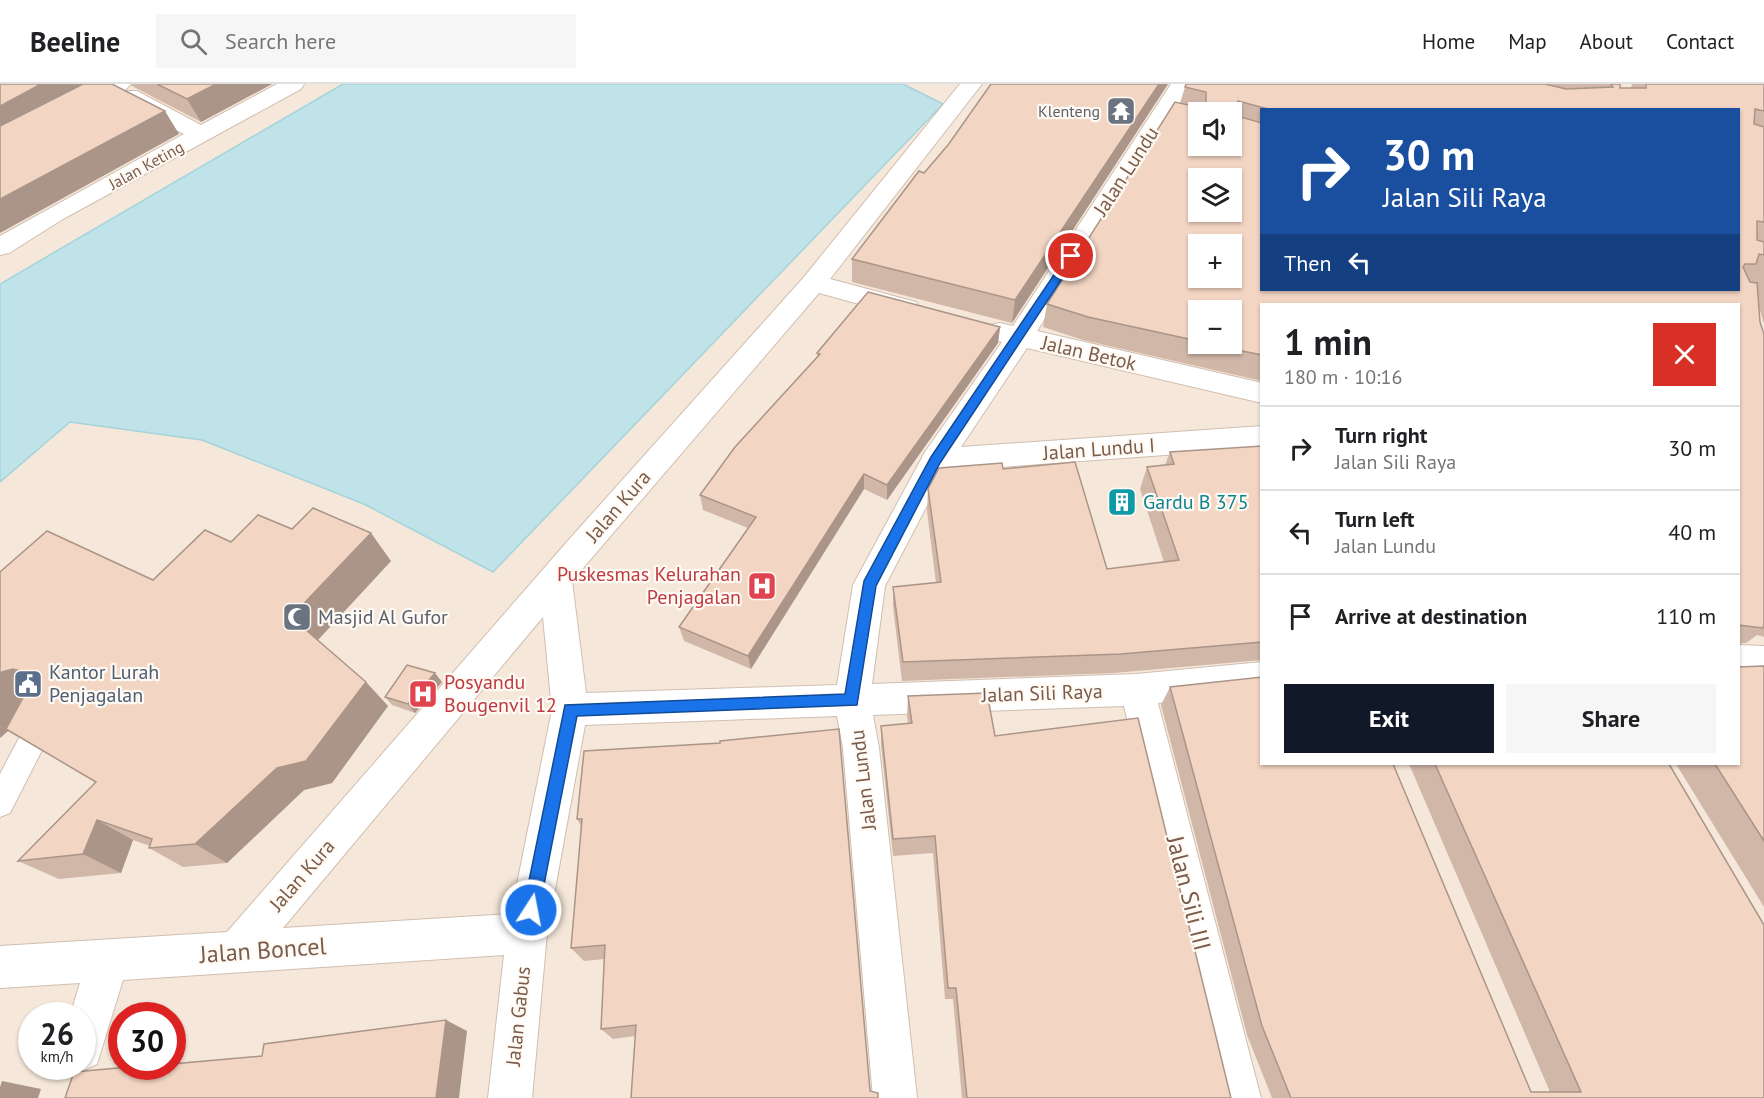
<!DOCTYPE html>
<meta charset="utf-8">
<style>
:root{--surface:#fff;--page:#f6f6f6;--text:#202124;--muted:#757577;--line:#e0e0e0;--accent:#111827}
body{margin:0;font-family:"PT Sans",sans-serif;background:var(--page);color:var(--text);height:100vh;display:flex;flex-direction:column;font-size:22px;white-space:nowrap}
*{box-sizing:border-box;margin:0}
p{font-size:20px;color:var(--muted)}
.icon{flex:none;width:33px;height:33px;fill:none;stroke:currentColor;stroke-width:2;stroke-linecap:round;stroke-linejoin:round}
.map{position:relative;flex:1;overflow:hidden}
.side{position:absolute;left:1260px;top:219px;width:480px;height:462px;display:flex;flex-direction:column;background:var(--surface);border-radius:0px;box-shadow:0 2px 4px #0004}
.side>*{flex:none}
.guide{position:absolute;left:1260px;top:24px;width:480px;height:183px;border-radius:0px;box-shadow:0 2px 4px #0004;background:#1a4fa0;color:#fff;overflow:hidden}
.fabs{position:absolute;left:1188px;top:18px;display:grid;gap:12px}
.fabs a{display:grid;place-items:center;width:54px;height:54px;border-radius:0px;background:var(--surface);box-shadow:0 2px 4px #0004;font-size:30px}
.speed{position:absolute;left:18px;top:918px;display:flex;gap:12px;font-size:30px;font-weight:700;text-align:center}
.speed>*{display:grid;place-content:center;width:78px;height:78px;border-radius:50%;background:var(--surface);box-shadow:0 2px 4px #0004;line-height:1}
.speed small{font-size:15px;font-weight:400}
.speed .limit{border:9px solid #d22;background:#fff;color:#111}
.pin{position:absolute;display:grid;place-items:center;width:51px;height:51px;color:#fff;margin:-26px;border:3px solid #fff;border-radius:50%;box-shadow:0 2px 6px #0007}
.me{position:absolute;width:66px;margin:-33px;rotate:11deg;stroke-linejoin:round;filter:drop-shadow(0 0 4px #0008)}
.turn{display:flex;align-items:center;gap:21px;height:126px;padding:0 24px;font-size:27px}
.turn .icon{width:78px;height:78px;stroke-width:2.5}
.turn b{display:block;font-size:42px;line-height:51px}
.then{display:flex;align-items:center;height:57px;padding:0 24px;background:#0003;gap:12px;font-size:22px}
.round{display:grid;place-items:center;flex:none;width:63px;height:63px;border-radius:0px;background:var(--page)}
.head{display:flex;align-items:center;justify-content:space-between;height:102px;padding:0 24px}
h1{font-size:36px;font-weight:700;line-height:45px}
.action{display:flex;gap:12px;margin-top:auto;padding:12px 24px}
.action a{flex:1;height:69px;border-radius:0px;background:var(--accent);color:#fff;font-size:24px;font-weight:700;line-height:69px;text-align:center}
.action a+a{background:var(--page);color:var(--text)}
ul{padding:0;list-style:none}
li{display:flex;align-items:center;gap:18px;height:84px;padding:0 24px;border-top:2px solid var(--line)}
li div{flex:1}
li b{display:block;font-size:22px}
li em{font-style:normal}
header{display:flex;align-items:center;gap:36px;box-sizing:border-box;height:84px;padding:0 30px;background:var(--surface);border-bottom:2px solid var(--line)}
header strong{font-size:28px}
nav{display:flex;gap:33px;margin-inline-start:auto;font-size:21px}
.search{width:420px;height:54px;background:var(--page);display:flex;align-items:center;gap:15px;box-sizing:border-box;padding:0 21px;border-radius:0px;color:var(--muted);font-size:22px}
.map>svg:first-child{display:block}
.residential{fill:#f5e8da;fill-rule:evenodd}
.water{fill:#bfe3e8;stroke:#a5d3da;stroke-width:1.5}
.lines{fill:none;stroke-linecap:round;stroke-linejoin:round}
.lane-casing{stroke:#d1beb0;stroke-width:2}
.street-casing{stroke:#d1beb0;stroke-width:2}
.lane{fill:#fff;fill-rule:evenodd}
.street{fill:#fff;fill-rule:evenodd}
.wall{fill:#d1b7a8;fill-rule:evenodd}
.shaded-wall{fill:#aa9588}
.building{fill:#f3d5c3;stroke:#aa9588;stroke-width:1.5;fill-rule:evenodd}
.route{fill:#1a73e8;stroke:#114b97;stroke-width:1.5}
.labels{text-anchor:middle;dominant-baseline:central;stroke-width:4.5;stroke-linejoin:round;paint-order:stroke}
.far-worship-label{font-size:16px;fill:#5b616d;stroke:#fffaf3;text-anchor:end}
.far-street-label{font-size:16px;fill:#7a5c4d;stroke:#fffaf3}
.street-label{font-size:20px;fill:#7a5c4d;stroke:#fffaf3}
.culture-label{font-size:20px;fill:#0d838f;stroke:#fffaf3;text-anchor:start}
.health-label{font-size:20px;fill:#be3a42;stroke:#fffaf3;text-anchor:end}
.worship-label{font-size:20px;fill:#5b616d;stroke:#fffaf3;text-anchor:start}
.service-label{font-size:20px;fill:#4e5e75;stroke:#fffaf3;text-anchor:start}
.near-street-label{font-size:24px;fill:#7a5c4d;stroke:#fffaf3}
</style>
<header>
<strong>Beeline</strong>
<div class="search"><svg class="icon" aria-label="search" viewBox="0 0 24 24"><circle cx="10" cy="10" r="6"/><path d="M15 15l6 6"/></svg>Search here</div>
<nav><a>Home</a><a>Map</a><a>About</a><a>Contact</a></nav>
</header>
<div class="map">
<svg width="1764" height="1014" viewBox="0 0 1764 1014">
<rect width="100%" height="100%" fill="#fdf6ec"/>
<!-- residential -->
<path class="residential" d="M0,0H1764V1014H0ZM1262,26H1738V206H1262ZM1198,28H1232V62H1198ZM1198,94H1232V128H1198ZM1198,160H1232V194H1198ZM1262,220H1738V680H1262ZM1198,226H1232V260H1198ZM32,932H82V982H32ZM122,932H172V982H122Z"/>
<!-- water -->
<path class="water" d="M343,0H903L943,20L493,488L364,420L202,356L70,338L0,398V200Z"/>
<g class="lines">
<!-- lane casing -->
<g class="lane-casing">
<path id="lane" d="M47,617L57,620L61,629L10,729L0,733V690L37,620Z"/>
</g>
<!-- street casing -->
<g class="street-casing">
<g id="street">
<path d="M104,0H131L124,7H137L201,41L277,0H304L301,5L63,135L9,169L0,171V152L184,50L121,17L118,12L120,9L8,72L0,74V58Z"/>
<path d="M960,0H982L830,195L916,218L920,224L916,230L907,233L819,209L572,497L586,609L837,601L853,501L925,368L1002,258L990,255L986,248L990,241L1000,239L1013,242L1171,0H1193L1037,247L1262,299V319L1027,264L961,363L1262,342V364L945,387L885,502L872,600L1136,590L1262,578V608L1158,619L1261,1014H1217L1124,622L873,631L879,664L917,1014H873L843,664L837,632L585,641L547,849L532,1014H488L504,871L123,896L97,980L82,987L72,982H82V932H70L80,899L0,904V862L227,848L573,451L804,193ZM543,533L552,626L511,830L283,844Z"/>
<path d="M1738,561L1764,562V592L1738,591Z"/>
</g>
</g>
<!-- lane -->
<use href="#lane" class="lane"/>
<!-- street -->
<use href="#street" class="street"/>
</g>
<!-- wall -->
<g class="wall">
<path d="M130,0H272L201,38L132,2Z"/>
<path d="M1168,0L1012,239L852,198V175L948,61Z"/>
<path d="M1186,0H1620V4H1631L1632,0H1764V240L1759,223L1760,238L1764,250V553L1757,551L1746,559H1742L1738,562V220H1262V297L1083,256L1043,243L1047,220L1180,19L1185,3ZM1262,26H1738V206H1262ZM1198,226L1232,260H1198Z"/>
<path d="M1000,243L998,259L887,416L864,405L751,585L684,557L679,543L748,444L703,426L700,411L817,273V269Z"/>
<path d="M1262,362V576L1114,589L902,597L893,523V503L936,499L927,427L928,405L1003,385L1107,485L1164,478L1140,405L1147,383L1165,381L1170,368Z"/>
<path d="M292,445L391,477L318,556L366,598L388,622L332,699L304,706L227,779L183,783L149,764L150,762L133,756L121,789L59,795L18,777L96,698L8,647L0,654V488L153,496L231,458Z"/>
<path d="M1764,582V823L1676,680H1738Z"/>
<path d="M442,598L415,629L392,621L385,613Z"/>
<path d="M1170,603L1531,1008H1550L1409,680H1669L1764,1014H1272L1247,951L1161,621Z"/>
<path d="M908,612L995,652L1231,1014H962L953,915H945L933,769L893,772L881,661V642L908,639L907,632Z"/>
<path d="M839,645L635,952L613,955L601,945L604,875L584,877L571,864L581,742L577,735L720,659Z"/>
</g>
<!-- shaded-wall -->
<g class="shaded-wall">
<path d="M41,0H93L0,55V22Z"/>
<path d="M216,0H272L201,38L187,15Z"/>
<path d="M1159,0H1168L1012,239L1015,216Z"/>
<path d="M165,27L179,50L0,149V115Z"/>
<path d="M1000,243L998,259L887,416V401Z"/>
<path d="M864,390V405L751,585L748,572Z"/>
<path d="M371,449L391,477L315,559L291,533Z"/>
<path d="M13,585L49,610L17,652L0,642V592L2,588Z"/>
<path d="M435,589L442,598L415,629L408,620Z"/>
<path d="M366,598L388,622L332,699L304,706L227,779L195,760Z"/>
<path d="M0,642L8,647L0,654Z"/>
<path d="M97,736L133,756L121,789L83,770Z"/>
<path d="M446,936L467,947L459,1014H436Z"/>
<path d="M2,997L41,1005L38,1014H0V1003Z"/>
</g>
<!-- building -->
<g class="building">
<path d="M0,0H41L0,22Z"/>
<path d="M83,0H112L165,27L0,115V42Z"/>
<path d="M157,0H216L187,15Z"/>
<path d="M991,0H1159L1015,216L852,175L919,87L924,89L948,61Z"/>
<path d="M1186,0H1545L1566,5L1613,3L1611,0H1620V4H1646V0H1764V27L1755,25L1754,40L1764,43V138L1757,137V156L1764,158V171L1759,170L1756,180H1745L1743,183L1750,198L1757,199L1760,238L1764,250V540L1763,544L1738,541V220H1262V271L1208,260H1232V226H1198V257L1088,233L1047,220L1175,18L1206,25V8L1185,3ZM1238,17L1272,26H1738V206H1262V39L1237,32ZM1198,28H1232V62H1198ZM1198,94H1232V128H1198ZM1198,160H1232V194H1198Z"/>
<path d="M868,208L1000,243L887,401L864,390L748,572L679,543L756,433L700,411L735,363L820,270L817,269Z"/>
<path d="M1262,362V558L1121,570L903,578L893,503L941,498L928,405L939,384L1002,379L1003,385L1075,378L1107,485L1179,476L1147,383L1174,380L1170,368Z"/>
<path d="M313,424L371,449L291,533L366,598L306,677L277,684L195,760L149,764L152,755L97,736L83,770L18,777L96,698L6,645L30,601L24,588L13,585L2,588L0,592V488L47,447L153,496L205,446L231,458L258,431L292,445Z"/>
<path d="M407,581L435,589L408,620L385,613Z"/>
<path d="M1764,582V757L1715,680H1738V583Z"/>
<path d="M1262,593V680H1393L1531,1008H1581L1435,680H1669L1764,841V1014H1291L1262,942L1170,603Z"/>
<path d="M987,609L995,652L1138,634L1231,1014H967L956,904H948L935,752L893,755L881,642L912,639L908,612Z"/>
<path d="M839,645L870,1007L878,1009V1014H631L636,941L601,945L605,861L571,864L582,735H577L584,667L720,659V657Z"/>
<path d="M446,936L436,1014H65L74,988L140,982H172V980L262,972L264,960Z"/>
</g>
<!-- route -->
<path class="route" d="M1068,170L1077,172L940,379L876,502L857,621L577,632L539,826L537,832L531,835L525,832L523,826L565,621L845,610L864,497L931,373Z"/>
<!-- icons -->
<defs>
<g id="temple-square" transform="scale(1.5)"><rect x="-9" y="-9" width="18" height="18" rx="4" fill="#6b7280" stroke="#fffaf3"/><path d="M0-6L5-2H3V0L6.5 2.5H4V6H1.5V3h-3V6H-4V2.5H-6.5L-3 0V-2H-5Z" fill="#fff"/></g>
<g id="building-square" transform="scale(1.5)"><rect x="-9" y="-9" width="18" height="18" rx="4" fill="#0f9aa8" stroke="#fffaf3"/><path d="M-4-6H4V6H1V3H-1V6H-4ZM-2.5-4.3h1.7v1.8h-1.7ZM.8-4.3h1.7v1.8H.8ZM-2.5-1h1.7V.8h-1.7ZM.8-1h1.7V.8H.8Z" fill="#fff"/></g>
<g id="hospital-square" transform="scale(1.5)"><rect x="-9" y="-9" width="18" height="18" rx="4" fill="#e0444e" stroke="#fffaf3"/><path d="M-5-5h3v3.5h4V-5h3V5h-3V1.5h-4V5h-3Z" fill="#fff"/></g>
<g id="mosque-square" transform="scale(1.5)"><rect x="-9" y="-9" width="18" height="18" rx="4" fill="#6b7280" stroke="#fffaf3"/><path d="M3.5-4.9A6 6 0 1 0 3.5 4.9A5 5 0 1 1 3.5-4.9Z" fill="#fff"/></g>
<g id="civic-square" transform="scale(1.5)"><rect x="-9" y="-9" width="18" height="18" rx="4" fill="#5c6f8a" stroke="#fffaf3"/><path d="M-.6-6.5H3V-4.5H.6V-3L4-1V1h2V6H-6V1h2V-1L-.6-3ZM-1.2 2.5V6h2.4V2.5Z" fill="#fff"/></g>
</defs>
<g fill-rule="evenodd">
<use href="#temple-square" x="1121" y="27"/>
<use href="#building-square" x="1122" y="418"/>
<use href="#hospital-square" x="762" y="502"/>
<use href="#mosque-square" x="297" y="533"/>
<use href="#civic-square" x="28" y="600"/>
<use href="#hospital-square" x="423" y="610"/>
</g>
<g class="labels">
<!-- far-worship labels -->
<g class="far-worship-label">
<text x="1100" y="27">Klenteng</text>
</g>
<!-- far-street labels -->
<g class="far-street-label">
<text transform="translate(146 81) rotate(-29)">Jalan Keting</text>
</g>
<!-- street labels -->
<g class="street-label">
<text transform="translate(1126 87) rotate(-57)">Jalan Lundu</text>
<text transform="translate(1089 269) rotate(13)">Jalan Betok</text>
<text transform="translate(1099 365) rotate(-4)">Jalan Lundu I</text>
<text transform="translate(618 422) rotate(-49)">Jalan Kura</text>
<text transform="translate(1042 609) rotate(-2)">Jalan Sili Raya</text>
<text transform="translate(863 696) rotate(-97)">Jalan Lundu</text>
<text transform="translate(302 791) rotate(-49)">Jalan Kura</text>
<text transform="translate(518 932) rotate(-84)">Jalan Gabus</text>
</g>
<!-- culture labels -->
<g class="culture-label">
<text x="1143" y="418">Gardu B 375</text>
</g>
<!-- health labels -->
<g class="health-label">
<text x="741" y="490">Puskesmas Kelurahan<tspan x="741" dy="23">Penjagalan</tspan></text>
<text x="444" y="598" text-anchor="start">Posyandu<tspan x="444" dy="23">Bougenvil 12</tspan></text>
</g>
<!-- worship labels -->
<g class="worship-label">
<text x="318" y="533">Masjid Al Gufor</text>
</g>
<!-- service labels -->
<g class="service-label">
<text x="49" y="588">Kantor Lurah<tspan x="49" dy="23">Penjagalan</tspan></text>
</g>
<!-- near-street labels -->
<g class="near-street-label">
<text transform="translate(1189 809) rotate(76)">Jalan Sili III</text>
<text transform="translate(263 866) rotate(-4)">Jalan Boncel</text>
</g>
</g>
</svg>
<div class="fabs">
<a><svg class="icon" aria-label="sound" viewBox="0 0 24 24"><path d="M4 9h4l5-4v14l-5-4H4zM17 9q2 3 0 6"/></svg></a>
<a><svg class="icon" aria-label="layers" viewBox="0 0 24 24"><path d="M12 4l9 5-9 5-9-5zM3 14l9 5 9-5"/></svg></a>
<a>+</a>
<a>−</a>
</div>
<div class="speed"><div>26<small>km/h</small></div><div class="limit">30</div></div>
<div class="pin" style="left:1071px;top:172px;background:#d93025"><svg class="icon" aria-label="arrive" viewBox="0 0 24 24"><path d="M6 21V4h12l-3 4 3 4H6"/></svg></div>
<svg class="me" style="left:531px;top:826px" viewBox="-20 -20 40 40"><circle r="17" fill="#1a73e8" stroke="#fff" stroke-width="3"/><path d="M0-11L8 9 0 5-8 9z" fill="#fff"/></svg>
<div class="guide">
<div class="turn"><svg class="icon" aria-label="right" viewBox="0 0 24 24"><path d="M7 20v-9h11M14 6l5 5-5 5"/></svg><div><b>30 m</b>Jalan Sili Raya</div></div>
<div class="then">Then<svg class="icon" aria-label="left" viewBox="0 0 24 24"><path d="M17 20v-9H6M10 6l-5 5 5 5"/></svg></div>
</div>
<section class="side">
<div class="head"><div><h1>1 min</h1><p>180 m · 10:16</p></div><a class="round" style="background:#d93025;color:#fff"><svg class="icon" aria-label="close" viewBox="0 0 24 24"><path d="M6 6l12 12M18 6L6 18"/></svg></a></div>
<ul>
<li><svg class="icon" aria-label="right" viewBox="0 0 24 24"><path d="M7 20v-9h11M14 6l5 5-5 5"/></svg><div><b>Turn right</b><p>Jalan Sili Raya</p></div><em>30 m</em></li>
<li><svg class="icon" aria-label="left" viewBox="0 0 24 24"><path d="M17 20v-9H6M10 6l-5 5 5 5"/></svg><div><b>Turn left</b><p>Jalan Lundu</p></div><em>40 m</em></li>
<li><svg class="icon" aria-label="arrive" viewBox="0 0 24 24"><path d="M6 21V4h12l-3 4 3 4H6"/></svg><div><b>Arrive at destination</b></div><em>110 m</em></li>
</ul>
<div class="action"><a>Exit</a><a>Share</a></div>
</section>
</div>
